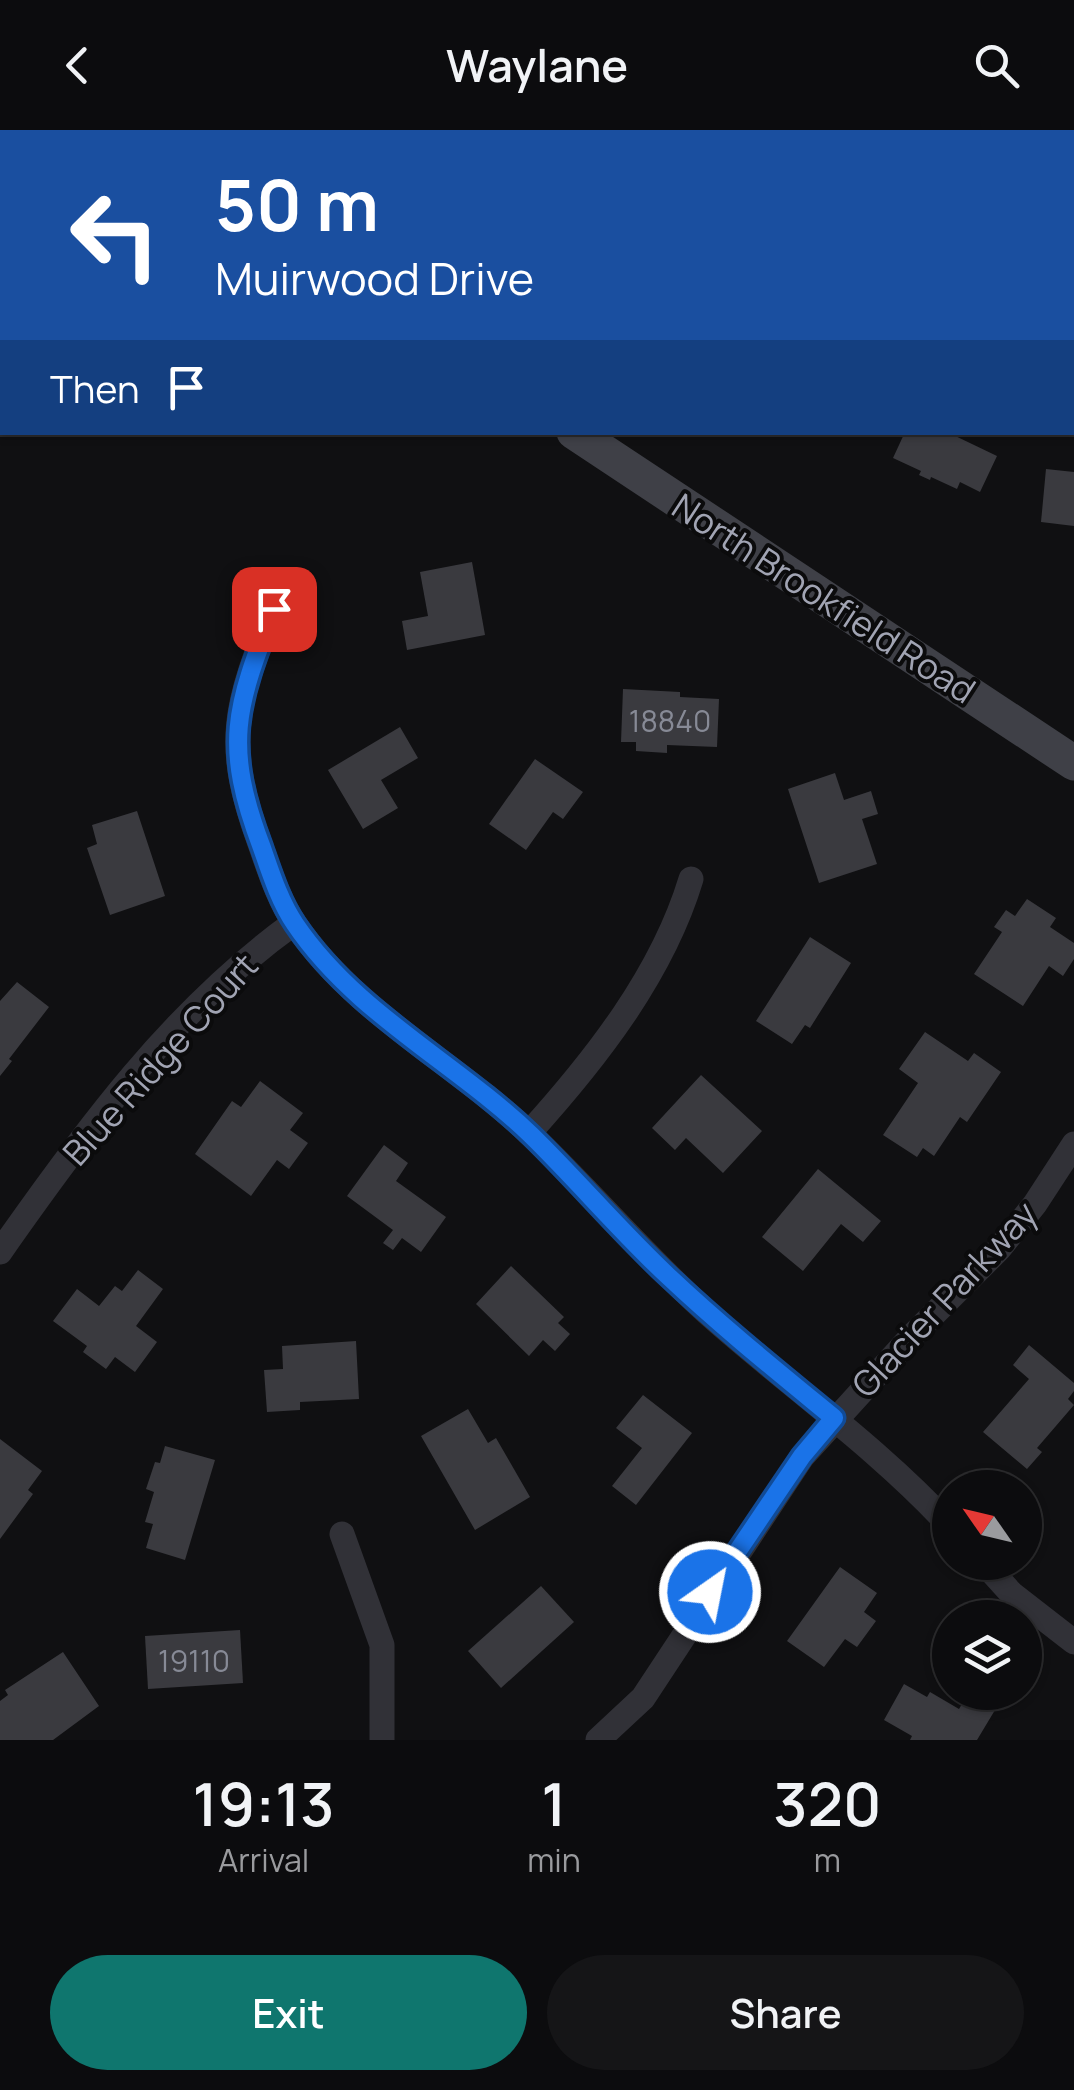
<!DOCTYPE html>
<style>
:root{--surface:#0c0c0e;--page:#151517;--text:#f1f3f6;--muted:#9a9b9e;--line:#2c2c2e;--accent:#0f766e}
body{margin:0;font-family:Manrope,sans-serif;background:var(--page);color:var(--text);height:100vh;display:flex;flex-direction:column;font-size:38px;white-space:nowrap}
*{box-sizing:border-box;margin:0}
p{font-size:32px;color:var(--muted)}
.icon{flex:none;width:55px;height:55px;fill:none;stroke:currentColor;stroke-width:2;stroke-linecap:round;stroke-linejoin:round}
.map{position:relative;height:1610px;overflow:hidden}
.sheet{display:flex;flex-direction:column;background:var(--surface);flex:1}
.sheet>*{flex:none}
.top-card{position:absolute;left:0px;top:0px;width:1075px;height:305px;box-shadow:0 2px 8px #0004,0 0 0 2px var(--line);background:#1a4fa0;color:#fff;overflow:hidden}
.needle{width:65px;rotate:304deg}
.tools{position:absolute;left:932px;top:1340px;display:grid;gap:20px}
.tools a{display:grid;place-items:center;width:110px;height:110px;border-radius:50%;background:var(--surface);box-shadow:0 2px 8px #0004,0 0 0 2px var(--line);font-size:50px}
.pin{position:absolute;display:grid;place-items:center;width:85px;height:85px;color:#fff;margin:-42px;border-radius:20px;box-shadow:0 5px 15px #0006}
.me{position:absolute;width:110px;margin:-55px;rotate:33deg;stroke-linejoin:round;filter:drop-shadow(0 0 8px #0008)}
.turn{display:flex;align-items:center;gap:35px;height:210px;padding:0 50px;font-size:45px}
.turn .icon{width:130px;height:130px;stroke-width:2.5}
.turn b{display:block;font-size:70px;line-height:85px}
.then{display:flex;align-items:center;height:95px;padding:0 50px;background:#0003;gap:20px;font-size:38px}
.eta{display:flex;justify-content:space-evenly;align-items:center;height:170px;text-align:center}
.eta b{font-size:60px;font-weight:600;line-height:70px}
.button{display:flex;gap:20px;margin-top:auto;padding:20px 50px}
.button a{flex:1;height:115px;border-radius:60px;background:var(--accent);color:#fff;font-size:40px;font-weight:600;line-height:115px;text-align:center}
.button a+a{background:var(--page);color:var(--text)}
header{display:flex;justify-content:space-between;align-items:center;height:130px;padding:0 50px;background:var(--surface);font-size:45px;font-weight:600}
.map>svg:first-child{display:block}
.building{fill:#3a3a3f}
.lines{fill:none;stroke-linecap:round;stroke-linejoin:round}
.lane{stroke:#313137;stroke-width:12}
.street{stroke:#313137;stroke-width:25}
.secondary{stroke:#3f4047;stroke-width:35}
.route-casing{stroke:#114b97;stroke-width:25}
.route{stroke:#1a73e8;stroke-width:18}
.labels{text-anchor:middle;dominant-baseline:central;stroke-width:8;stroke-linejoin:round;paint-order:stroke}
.number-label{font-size:30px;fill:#878a96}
.street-label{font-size:35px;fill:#a1a4b3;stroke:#0b0b0c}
</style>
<header><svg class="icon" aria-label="back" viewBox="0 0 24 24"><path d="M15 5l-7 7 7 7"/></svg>Waylane<svg class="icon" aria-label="search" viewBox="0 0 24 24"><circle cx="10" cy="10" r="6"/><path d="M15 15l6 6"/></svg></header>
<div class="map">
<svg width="1074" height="1610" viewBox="0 0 1074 1610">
<rect width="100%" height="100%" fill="#101012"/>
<!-- building -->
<g class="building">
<path d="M905,302H947L997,326L980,362L960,352L957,359L931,347L930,350L919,345L921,341L893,328Z"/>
<path d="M1046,339L1074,342V396L1041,392Z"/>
<path d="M472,432L485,505L407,520L402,491L428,486L420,442Z"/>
<path d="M623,559L680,562V567L719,569L717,617L667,615V623L636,621V612H621Z"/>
<path d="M400,597L418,628L381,650L398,678L363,699L328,640Z"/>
<path d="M535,629L583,662L563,689L553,682L526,720L489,694Z"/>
<path d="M835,643L844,670L871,661L878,684L862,689L877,734L819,753L788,659Z"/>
<path d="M137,681L165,766L110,785L87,718L97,714L92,695Z"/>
<path d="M1027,769L1056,788L1050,797L1074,813V829L1063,846L1049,836L1023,876L974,844L1002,802L994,797L1006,780L1015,786Z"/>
<path d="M810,807L851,833L810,898L805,895L792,914L756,891Z"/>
<path d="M17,852L49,877L9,929L12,931L0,946V871Z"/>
<path d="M925,902L968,931L974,923L1001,942L967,992L960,987L934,1026L923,1018L917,1027L883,1005L918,953L899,939Z"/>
<path d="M701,945L762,1001L723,1043L686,1008L675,1020L652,998Z"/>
<path d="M260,951L303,983L290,1000L308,1013L289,1039L277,1030L251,1066L195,1024L232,971L241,977Z"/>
<path d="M384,1015L408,1033L396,1051L446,1087L421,1122L402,1108L393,1120L383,1113L393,1100L347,1066Z"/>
<path d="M818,1039L881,1091L863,1112L841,1094L803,1141L762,1107Z"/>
<path d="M511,1136L564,1187L558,1193L570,1204L555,1221L543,1210L529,1226L476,1174Z"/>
<path d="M138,1140L163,1159L136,1196L157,1212L135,1242L115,1227L106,1239L83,1222L87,1216L53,1191L77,1159L99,1176L115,1156L122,1161Z"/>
<path d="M356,1211L359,1269L300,1272V1280L267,1282L264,1240L283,1239L282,1216Z"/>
<path d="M1029,1215L1074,1253V1261L1068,1269L1074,1275L1037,1318L1042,1322L1027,1339L983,1302L1029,1249L1013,1235Z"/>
<path d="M643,1265L692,1303L636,1375L612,1356L642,1318L616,1298Z"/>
<path d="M468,1279L488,1313L496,1308L530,1367L475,1400L421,1306Z"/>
<path d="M0,1309L42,1341L28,1360L33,1364L0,1409Z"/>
<path d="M165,1316L215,1330L185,1430L146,1418L153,1394L145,1392L154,1362L146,1359L155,1332L160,1333Z"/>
<path d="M840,1437L877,1463L864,1482L876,1491L857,1517L845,1509L824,1537L787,1511Z"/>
<path d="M541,1456L574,1492L501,1558L468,1521Z"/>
<path d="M240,1500L243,1553L148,1559L145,1506Z"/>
<path d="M63,1522L99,1576L53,1610H0V1571L8,1565L5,1560Z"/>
<path d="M904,1554L927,1567L930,1562L959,1579L968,1564L995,1580L977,1610H910L912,1606L884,1590Z"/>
</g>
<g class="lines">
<!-- lane -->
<g class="lane">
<path d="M0,35H2"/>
<path d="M0,129L2,128"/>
</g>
<!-- street -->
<g class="street">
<path d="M669,0L672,2"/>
<path d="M259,2L260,0"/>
<path d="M791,2L793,0"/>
<path d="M1072,242H1074"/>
<path d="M274,479C236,573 223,612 259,711C269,739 278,769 295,794C355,883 455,932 531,1005C593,1064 648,1130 712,1187C791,1257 878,1318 950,1396"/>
<path d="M529,1003C595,930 662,845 691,749"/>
<path d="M0,1122C84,1002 174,879 294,793"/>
<path d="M342,1404L382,1515V1610"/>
<path d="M983,1432L1011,1463L1074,1512"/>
<path d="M598,1610L643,1568L802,1327L912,1206L999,1119L1035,1074L1074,1014"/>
</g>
<!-- secondary -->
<g class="secondary">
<path d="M113,0L117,2"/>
<path d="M574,302L1074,633"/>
</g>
</g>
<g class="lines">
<!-- route casing -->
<g class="route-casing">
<path id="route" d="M274,479C235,578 223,615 262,718C271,744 280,772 295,794C355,883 455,932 531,1005C578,1051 620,1101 668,1146C721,1196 778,1242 834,1288L802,1326L710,1462"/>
</g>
<!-- route -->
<use href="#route" class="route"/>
</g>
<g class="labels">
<!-- number labels -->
<g class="number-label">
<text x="670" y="590">18840</text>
<text x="194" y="1530">19110</text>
</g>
<!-- street labels -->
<g class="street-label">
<text transform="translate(824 468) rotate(33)">North Brookfield Road</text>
<text transform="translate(160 929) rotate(-48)">Blue Ridge Court</text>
<text transform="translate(944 1169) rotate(-47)">Glacier Parkway</text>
</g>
</g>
</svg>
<div class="tools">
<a><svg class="needle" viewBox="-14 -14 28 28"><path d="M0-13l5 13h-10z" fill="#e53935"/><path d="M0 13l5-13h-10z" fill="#9a9b9e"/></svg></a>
<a><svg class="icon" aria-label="layers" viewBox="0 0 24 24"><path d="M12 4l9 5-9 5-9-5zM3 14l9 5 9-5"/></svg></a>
</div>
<div class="pin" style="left:274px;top:479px;background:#d93025"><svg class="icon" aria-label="arrive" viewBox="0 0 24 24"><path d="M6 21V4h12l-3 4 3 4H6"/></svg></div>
<svg class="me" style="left:710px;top:1462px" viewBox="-20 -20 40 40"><circle r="17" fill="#1a73e8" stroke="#fff" stroke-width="3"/><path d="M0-11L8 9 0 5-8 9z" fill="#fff"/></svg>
<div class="top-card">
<div class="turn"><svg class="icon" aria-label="left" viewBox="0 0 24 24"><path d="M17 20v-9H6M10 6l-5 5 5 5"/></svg><div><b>50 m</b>Muirwood Drive</div></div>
<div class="then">Then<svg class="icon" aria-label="arrive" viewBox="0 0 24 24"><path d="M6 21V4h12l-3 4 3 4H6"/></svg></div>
</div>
</div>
<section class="sheet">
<div class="eta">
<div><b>19:13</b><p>Arrival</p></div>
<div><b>1</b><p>min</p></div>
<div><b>320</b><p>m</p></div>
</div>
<div class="button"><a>Exit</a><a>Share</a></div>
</section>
